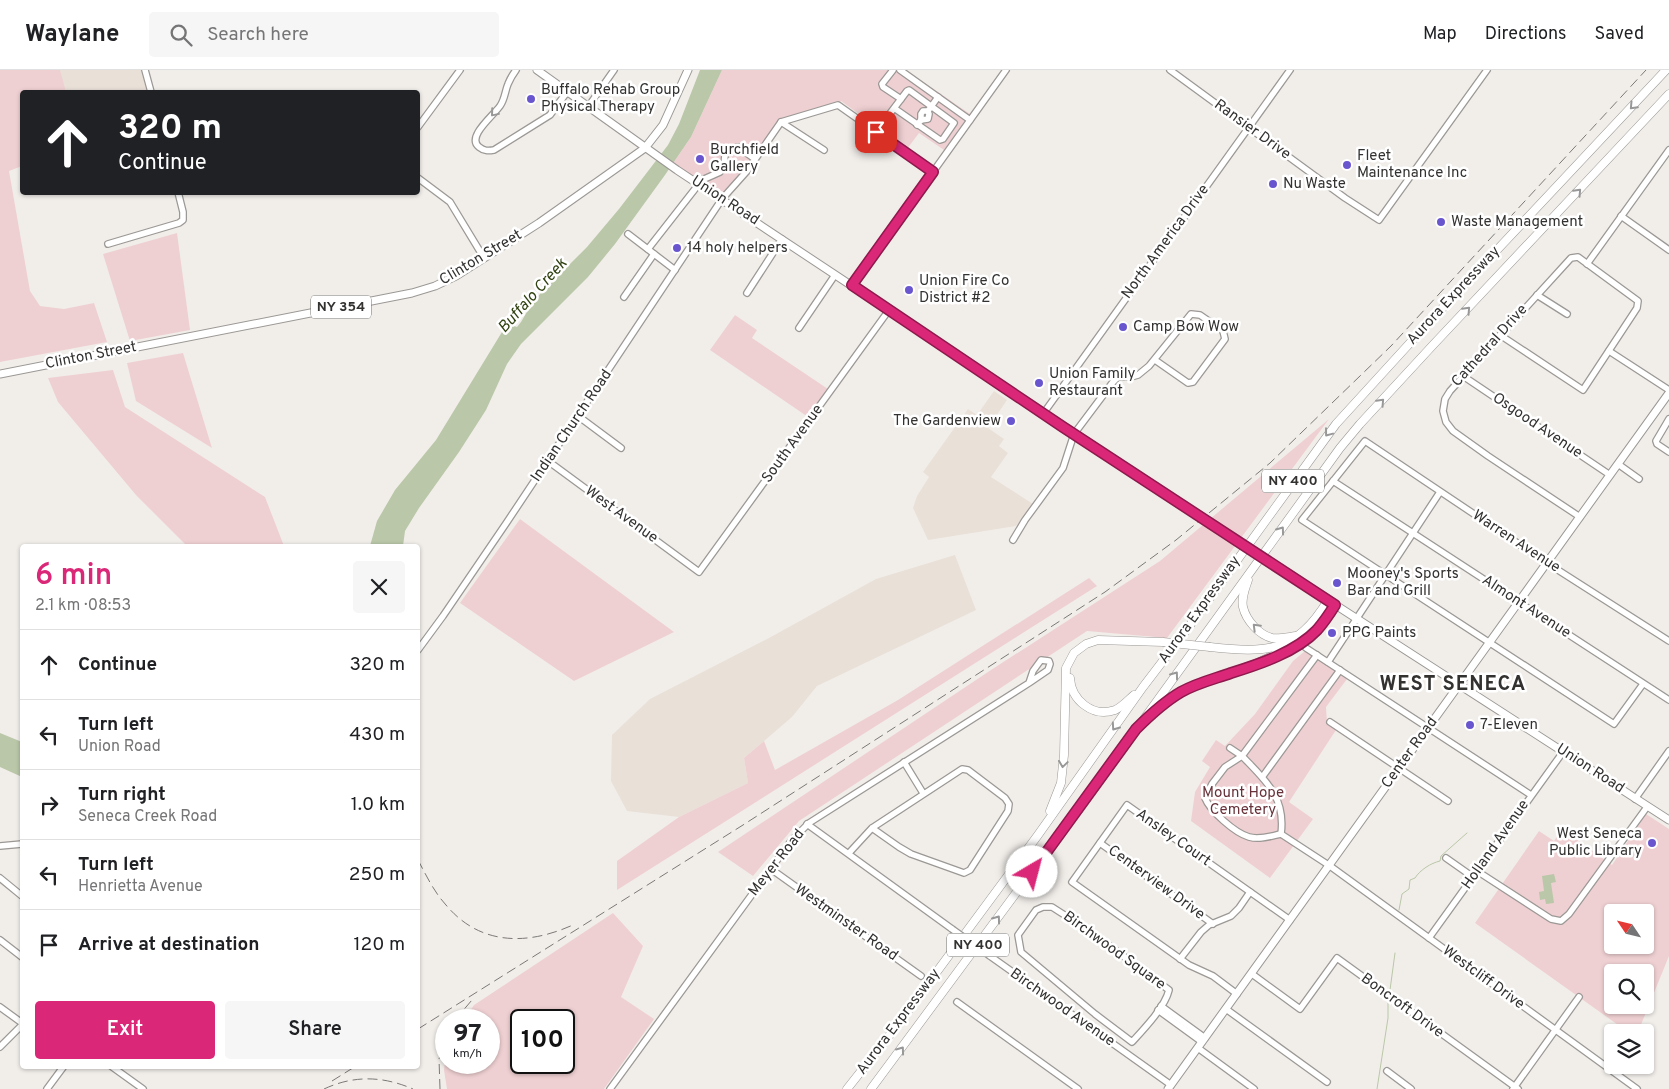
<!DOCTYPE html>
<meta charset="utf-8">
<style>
:root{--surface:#fff;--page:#f6f6f6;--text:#202124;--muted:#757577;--line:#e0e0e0;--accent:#db2777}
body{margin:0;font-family:Overpass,sans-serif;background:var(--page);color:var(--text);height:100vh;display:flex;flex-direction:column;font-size:19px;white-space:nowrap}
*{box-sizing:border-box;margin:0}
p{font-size:16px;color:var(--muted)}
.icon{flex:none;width:28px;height:28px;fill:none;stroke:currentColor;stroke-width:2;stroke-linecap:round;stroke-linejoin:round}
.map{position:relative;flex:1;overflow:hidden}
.drawer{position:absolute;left:20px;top:474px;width:400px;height:525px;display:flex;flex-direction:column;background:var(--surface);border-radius:5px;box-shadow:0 1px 4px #0004}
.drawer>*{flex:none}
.top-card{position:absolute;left:20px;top:20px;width:400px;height:105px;border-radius:5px;box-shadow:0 1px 4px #0004;background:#202124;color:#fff;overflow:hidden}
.needle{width:32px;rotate:305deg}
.buttons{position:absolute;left:1604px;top:834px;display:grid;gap:10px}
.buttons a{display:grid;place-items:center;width:50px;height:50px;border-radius:5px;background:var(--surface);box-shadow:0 1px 4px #0004;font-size:25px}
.speed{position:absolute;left:435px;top:939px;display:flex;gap:10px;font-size:25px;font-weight:700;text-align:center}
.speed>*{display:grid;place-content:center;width:65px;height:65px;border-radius:50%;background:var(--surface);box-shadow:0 1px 4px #0004;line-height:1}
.speed small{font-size:12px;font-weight:400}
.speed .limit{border:2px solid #111;border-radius:8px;background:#fff;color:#111}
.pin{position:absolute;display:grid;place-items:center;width:42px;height:42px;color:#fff;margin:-21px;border-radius:10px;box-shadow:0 2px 8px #0006}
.me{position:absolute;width:55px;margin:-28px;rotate:37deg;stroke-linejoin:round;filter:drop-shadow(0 0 4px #0008)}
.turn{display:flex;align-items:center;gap:18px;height:105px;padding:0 15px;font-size:22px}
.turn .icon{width:65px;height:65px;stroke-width:2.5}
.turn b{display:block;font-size:35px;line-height:42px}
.round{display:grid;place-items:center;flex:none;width:52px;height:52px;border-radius:5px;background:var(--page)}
.headline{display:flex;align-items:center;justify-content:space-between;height:85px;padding:0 15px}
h1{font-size:30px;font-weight:600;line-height:38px;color:var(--accent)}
.action{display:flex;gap:10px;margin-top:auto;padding:10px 15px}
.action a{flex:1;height:58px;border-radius:5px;background:var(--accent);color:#fff;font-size:20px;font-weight:600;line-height:58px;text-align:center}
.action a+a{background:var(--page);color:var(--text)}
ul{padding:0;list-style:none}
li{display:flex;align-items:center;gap:15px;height:70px;padding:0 15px;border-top:1px solid var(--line)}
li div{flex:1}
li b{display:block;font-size:19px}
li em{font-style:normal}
header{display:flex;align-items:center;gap:30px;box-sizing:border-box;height:70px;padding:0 25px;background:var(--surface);border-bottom:1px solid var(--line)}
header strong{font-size:24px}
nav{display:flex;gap:28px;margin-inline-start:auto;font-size:18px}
.search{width:350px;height:45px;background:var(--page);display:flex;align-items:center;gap:12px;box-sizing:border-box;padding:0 18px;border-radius:5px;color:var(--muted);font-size:19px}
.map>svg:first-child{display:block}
.built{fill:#e9e0d8}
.green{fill:#efd0d2;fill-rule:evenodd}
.water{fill:#bac7a8}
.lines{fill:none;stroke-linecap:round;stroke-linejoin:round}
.stream{stroke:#bac7a8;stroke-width:1}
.minor-casing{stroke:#9b9895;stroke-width:8}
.major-casing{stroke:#9b9895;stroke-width:9}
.highway-casing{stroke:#9b9895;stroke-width:9}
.minor{stroke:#fff;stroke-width:5.5}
.major{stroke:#fff;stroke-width:7}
.highway{stroke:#fff;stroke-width:8}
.rail{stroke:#7b7977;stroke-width:1;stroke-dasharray:10 5;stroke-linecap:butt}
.minor-bridge-casing{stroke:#9b9895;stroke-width:8;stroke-linecap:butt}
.major-bridge-casing{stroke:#9b9895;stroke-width:9;stroke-linecap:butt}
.highway-bridge-casing{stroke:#9b9895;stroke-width:9;stroke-linecap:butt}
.minor-bridge{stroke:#fff;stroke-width:5.5}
.major-bridge{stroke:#fff;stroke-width:7}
.highway-bridge{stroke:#fff;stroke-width:8}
.oneway{stroke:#999898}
.route-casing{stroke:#8e194d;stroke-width:12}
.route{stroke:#db2777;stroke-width:9}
.poi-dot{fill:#6955ce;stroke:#fff;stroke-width:2}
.labels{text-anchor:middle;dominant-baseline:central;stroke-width:5;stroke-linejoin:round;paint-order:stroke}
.shield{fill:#fff;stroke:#70706f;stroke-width:1}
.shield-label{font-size:14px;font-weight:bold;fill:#333231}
.poi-label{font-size:15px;fill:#333231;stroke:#fff;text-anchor:start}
.street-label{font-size:15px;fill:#333231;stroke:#fff}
.park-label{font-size:15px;fill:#67323a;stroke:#fff}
.water-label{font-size:16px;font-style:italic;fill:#304110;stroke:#fff}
.district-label{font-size:20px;font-weight:bold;letter-spacing:1px;fill:#333231;stroke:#fff}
</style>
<header>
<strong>Waylane</strong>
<div class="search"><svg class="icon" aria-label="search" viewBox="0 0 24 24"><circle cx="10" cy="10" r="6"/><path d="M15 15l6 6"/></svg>Search here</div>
<nav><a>Map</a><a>Directions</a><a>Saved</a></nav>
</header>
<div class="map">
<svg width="1669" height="1019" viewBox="0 0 1669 1019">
<rect width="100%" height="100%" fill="#f1eeea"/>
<!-- built -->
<g class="built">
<path d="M59,0H141L147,22H65Z"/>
<path d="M994,321L1007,330L988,358L1004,369L999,376L1008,383L991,407L1033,434L1016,456L928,470L913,438L917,426L929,407L923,402L968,339L977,345Z"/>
<path d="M955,485L976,540L817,616L792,647L744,688L748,713L679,747L627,741L611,711L612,665L650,629L769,568L876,509Z"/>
</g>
<!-- green -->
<g class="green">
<path d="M0,0H60L66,22H22V96L9,101L30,221L40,236L64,239L94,233L107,272L0,292Z"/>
<path d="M722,0H906L970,44L944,80L919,63L907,79L841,31L838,35L781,52L722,129L672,95L691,67Z"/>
<path d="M177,163L190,260L130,271L103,184Z"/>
<path d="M735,245L757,260L752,268L828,319L808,347L710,280Z"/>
<path d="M183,283L212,378L136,331L127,293Z"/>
<path d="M113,300L125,337L265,427L284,476H187L136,425L58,332L48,308Z"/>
<path d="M1329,349L1167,568L1087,561L799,751L753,806L718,782L991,600L1160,491Z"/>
<path d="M520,449L674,562L574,611L460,533Z"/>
<path d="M1089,508L1097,516L617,820V791L679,747L748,713L744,688L764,671L775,700L898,630Z"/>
<path d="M1305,581L1347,609L1326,637L1327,653L1336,660L1289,732L1313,749L1270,808L1191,751L1195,722L1210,697L1202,691L1216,670L1225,676L1255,644L1293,591Z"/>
<path d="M1646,744L1669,759V886L1638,962H1628L1475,853L1539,761L1554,771L1562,759L1612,795ZM1612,842H1645V875H1612ZM1612,902H1645V935H1612Z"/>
<path d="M613,843L643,876L621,927L654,949L604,1019H447L444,1000L446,982V992H489V950H464L474,935ZM521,950H564V992H521Z"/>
</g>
<!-- water -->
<g class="water">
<path d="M700,0H722L691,67L665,105L615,174L588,207L521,274L507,294L486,340L459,382L419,438L405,461L403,476H370L377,451L395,420L436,370L502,262L515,248L519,246L514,256L517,257L521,252L534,230L587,177L619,139L668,75L679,54Z"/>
<path d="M0,663L22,672V707L0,697Z"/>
<path d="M1554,804L1556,812L1551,813L1554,833L1546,834L1545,829L1540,830L1539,822L1544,821L1542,806Z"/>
</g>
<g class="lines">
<!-- stream -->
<g class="stream">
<path d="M1399,840L1402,824L1409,819L1410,810L1415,808C1420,800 1431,793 1440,791L1441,786L1467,763"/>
<path d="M1390,920L1395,883"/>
<path d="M1377,1019L1388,948V932"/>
</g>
<!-- minor casing -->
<g class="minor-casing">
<g id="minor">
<path d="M145,0L151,22"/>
<path d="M516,0C513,4 510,9 508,14C505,21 505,29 500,36C493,46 466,67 479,77C484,81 488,81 494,80L550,45L567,22"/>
<path d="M893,0L882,14L883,17L901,29"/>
<path d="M900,0L970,50"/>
<path d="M1170,0L1345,128L1379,150L1487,0"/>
<path d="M588,37L614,0"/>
<path d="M921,50L928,49L929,44L928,41"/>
<path d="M781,52L824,80"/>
<path d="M917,55L921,50V44L923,41H928L938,27"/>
<path d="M418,57L460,0"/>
<path d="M876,62L907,21L909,20L954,53L943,69L940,70L894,38"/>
<path d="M418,108L450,132L484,188"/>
<path d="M1621,146L1669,180"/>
<path d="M628,164L675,200"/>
<path d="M108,174L179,153L183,150V142L178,122"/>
<path d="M648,179L702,110L720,102L724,95L725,85L729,80L738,77L755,89"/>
<path d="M1587,194L1669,80"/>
<path d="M852,215L1006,0"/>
<path d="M747,223L782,169"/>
<path d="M1537,225L1567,244"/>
<path d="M624,227L654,184"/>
<path d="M799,258L835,205"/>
<path d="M1500,265L1583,320L1637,238L1638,231L1578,187L1571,188L1450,321L1445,329L1443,341L1446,352L1453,361L1488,386L1580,447"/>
<path d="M1609,281L1669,320"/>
<path d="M1463,306L1610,405"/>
<path d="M1043,344L1290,0"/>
<path d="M578,346L621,378"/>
<path d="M1669,349L1656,371L1657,374L1669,382"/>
<path d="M548,391L699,502L889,240"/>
<path d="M1618,394L1639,409"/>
<path d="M1333,411L1669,630"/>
<path d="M1013,470L1025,450L1063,398L1074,364L1113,312L1118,307H1131L1138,305L1149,296L1191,244L1200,245L1223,261L1225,269L1193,312L1188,313L1155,290"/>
<path d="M1306,578L1531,725"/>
<path d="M418,580L443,546L507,452L722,129L747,101L781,52L838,35L933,102"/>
<path d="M1317,585L1242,686C1265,710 1286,727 1281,764L1330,796L1637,1019"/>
<path d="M1328,592L1440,422"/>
<path d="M1643,614L1614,654L1302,450L1365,371L1547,493L1669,571"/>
<path d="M1330,652L1448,731"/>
<path d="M1230,678L1242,686L1225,697L1212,714L1205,728C1210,741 1235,763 1249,767C1260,770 1271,766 1281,764"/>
<path d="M904,692L923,723"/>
<path d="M1263,706L1340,600"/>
<path d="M1635,729L1669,681"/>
<path d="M807,754L952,859"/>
<path d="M1100,773L1213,854"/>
<path d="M0,776L22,774"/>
<path d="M849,783L872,758L962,699L968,700L1005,728L1009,734L1008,741L970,800L964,803L911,784L899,777L872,758"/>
<path d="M1446,788L1473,807"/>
<path d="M771,799L921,906"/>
<path d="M1477,801L1551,849L1561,851L1569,844L1647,737"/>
<path d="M0,808L22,826"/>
<path d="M1043,837H1052L1091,862L1169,920C1165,937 1144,959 1132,972L1095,944L1021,882L1018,865L1036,840Z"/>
<path d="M1429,868L1563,682"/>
<path d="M0,870L22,887"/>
<path d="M990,886L1171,1015"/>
<path d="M1180,889L1201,862L1209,855L1231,846L1239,838L1250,822"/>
<path d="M1252,904L1300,939L1337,888L1518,1019"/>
<path d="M1237,924L1213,906L1189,895L1072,812L1127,735L1290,850"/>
<path d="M957,932L1078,1019"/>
<path d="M1161,936L1205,968"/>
<path d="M0,937L22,953"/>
<path d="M1226,939L1327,1012"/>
<path d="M1158,940L1202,972"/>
<path d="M0,977L22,955"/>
<path d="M1198,978L1254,1019"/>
<path d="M111,996L143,1019"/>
<path d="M1387,1001L1411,1019"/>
<path d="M47,1019L64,996"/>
<path d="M610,1019L791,771L809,753L1029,613L1048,600L1050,594L1049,591L1041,590L1033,601L1029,613"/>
<path d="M1513,1019L1579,927"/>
</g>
</g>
<!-- major casing -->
<g class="major-casing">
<g id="major">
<path d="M537,0L677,100L1187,438"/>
<path d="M0,304L412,223L435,216L456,206L539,153L645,78L663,55L688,0"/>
<path d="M1214,455L1238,471"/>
<path d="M1272,494L1669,750"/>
<path d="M1168,1019L1669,323"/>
</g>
</g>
<!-- highway casing -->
<g class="highway-casing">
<g id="highway">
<path d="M1248,510C1245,519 1241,528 1243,537C1246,550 1259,565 1272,568C1279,569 1288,567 1296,566"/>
<path d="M1210,577C1267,583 1296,583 1328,530"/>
<path d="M1070,608C1071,630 1093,648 1115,640C1122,637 1128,630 1134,625"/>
<path d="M1148,647L1166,631L1181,622L1200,613L1255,594L1303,571L1317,560L1335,535"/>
<path d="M1050,741L1061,713L1064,685L1066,598L1074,583L1086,574L1098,570L1163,572"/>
<path d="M847,1019L896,957L1038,765L1143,617L1185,562L1336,354L1420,262L1666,0"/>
<path d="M871,1019L1118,685L1340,378L1360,354L1433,275L1669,24"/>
</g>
</g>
<!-- minor -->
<use href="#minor" class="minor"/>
<!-- major -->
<use href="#major" class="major"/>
<!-- highway -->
<use href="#highway" class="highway"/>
<!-- rail -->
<g class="rail">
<path d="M418,790C426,805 434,822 446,835C481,877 530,875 575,854"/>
<path d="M455,950L472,930"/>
<path d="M418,959L743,755L1105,522L1176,470L1270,393L1391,276L1646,0"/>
<path d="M332,1011L356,996"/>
<path d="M324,1019C354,1005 383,1006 413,1019"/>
<path d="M440,1019L439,989L446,966"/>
</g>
<!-- minor-bridge casing -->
<g class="minor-bridge-casing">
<path id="minor-bridge" d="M952,859L990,886"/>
</g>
<!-- major-bridge casing -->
<g class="major-bridge-casing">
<g id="major-bridge">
<path d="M1187,438L1214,455"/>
<path d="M1238,471L1272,494"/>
</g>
</g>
<!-- highway-bridge casing -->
<g class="highway-bridge-casing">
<path id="highway-bridge" d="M1163,572L1210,577"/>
</g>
<!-- minor-bridge -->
<use href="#minor-bridge" class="minor-bridge"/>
<!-- major-bridge -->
<use href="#major-bridge" class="major-bridge"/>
<!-- highway-bridge -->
<use href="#highway-bridge" class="highway-bridge"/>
</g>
<!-- one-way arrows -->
<defs><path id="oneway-chevron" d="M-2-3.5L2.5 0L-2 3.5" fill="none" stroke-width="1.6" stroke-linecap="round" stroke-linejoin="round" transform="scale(1.25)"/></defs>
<g class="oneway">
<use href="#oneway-chevron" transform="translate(1633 36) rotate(133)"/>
<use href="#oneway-chevron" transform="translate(494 43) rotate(130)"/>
<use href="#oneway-chevron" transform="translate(1578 122) rotate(-47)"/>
<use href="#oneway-chevron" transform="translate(1467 240) rotate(-47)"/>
<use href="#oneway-chevron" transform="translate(1381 332) rotate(-47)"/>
<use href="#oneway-chevron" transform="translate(1328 363) rotate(127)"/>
<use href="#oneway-chevron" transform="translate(1281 460) rotate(-54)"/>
<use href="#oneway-chevron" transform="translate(1256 557) rotate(-135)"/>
<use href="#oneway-chevron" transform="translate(1175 605) rotate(-54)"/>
<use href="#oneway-chevron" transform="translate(1115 657) rotate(125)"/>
<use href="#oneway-chevron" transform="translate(1063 694) rotate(98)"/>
<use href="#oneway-chevron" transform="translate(997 849) rotate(-54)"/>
<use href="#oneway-chevron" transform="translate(901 980) rotate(-54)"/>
</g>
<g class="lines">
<!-- route casing -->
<g class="route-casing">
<path id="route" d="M876,62L933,102L852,215L1063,357L1335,535C1330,543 1324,552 1317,560C1296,582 1260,594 1231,603C1214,609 1197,613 1181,622C1164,632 1150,645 1136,659L1032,802"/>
</g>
<!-- route -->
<use href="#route" class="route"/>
</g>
<!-- markers -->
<g class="poi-dot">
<circle cx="531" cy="29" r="5"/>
<circle cx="700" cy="89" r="5"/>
<circle cx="1347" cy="95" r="5"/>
<circle cx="1273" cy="114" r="5"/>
<circle cx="1441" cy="152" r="5"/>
<circle cx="677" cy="178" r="5"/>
<circle cx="909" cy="220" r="5"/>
<circle cx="1123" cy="257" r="5"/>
<circle cx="1039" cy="313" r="5"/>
<circle cx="1011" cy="351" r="5"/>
<circle cx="1337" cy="513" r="5"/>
<circle cx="1332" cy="563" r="5"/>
<circle cx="1470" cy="655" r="5"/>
<circle cx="1652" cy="773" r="5"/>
</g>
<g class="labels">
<!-- shield labels -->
<g class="shield">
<rect x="311" y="225.5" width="60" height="23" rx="4"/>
<rect x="1262" y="399.5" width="62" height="23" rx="4"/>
<rect x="947" y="863.5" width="62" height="23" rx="4"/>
</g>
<g class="shield-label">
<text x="341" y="237">NY 354</text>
<text x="1293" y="411">NY 400</text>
<text x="978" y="875">NY 400</text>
</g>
<!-- poi labels -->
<g class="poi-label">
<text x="541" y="20">Buffalo Rehab Group<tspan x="541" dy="17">Physical Therapy</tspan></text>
<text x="710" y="80">Burchfield<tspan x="710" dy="17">Gallery</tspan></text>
<text x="1357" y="86">Fleet<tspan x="1357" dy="17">Maintenance Inc</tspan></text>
<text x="1283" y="114">Nu Waste</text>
<text x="1451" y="152">Waste Management</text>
<text x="687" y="178">14 holy helpers</text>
<text x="919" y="211">Union Fire Co<tspan x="919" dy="17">District #2</tspan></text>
<text x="1133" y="257">Camp Bow Wow</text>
<text x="1049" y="304">Union Family<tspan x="1049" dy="17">Restaurant</tspan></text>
<text x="1001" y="351" text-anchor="end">The Gardenview</text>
<text x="1347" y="504">Mooney's Sports<tspan x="1347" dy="17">Bar and Grill</tspan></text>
<text x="1342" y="563">PPG Paints</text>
<text x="1480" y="655">7-Eleven</text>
<text x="1642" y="764" text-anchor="end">West Seneca<tspan x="1642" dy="17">Public Library</tspan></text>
</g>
<!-- street labels -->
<g class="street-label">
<text transform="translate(1252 60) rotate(36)">Ransier Drive</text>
<text transform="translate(725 131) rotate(33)">Union Road</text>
<text transform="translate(1166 172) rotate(-54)">North America Drive</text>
<text transform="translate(481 188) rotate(-31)">Clinton Street</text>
<text transform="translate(1454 226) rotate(-47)">Aurora Expressway</text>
<text transform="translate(1490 276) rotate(-48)">Cathedral Drive</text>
<text transform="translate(91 286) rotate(-11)">Clinton Street</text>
<text transform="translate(572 356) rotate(-56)">Indian Church Road</text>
<text transform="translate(1537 356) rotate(34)">Osgood Avenue</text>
<text transform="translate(793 374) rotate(-54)">South Avenue</text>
<text transform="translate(621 445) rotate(36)">West Avenue</text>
<text transform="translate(1516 472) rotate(33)">Warren Avenue</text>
<text transform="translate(1526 537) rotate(33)">Almont Avenue</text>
<text transform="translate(1200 540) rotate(-54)">Aurora Expressway</text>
<text transform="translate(1410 683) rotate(-54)">Center Road</text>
<text transform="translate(1590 699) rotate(33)">Union Road</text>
<text transform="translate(1173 768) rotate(35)">Ansley Court</text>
<text transform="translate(1496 775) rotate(-55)">Holland Avenue</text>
<text transform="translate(777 793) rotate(-52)">Meyer Road</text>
<text transform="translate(1156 813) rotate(36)">Centerview Drive</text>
<text transform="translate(846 853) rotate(35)">Westminster Road</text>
<text transform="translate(1114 881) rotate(36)">Birchwood Square</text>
<text transform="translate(1483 908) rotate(36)">Westcliff Drive</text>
<text transform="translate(1402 936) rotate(36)">Boncroft Drive</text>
<text transform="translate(1062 938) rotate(35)">Birchwood Avenue</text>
<text transform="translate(899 952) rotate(-53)">Aurora Expressway</text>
</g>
<!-- park labels -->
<g class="park-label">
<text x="1243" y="723">Mount Hope<tspan x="1243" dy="17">Cemetery</tspan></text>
</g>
<!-- water labels -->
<g class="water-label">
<text transform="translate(533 226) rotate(-48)">Buffalo Creek</text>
</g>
<!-- district labels -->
<g class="district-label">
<text x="1453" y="615">WEST SENECA</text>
</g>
</g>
</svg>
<div class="buttons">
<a><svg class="needle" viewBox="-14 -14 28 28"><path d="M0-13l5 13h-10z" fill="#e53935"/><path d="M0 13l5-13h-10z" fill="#757577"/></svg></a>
<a><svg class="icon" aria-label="search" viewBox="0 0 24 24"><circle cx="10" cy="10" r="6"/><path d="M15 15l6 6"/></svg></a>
<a><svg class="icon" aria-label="layers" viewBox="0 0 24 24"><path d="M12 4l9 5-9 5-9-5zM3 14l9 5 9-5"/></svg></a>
</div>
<div class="speed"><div>97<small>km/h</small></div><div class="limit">100</div></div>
<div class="pin" style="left:876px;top:62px;background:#d93025"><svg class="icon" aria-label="arrive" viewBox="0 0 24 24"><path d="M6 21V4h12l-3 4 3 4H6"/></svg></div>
<svg class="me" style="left:1032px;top:802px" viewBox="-20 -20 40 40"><circle r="19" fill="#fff"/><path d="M0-13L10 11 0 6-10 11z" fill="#db2777"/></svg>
<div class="top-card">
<div class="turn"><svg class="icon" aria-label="ahead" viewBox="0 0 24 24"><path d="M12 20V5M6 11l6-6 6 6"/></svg><div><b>320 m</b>Continue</div></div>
</div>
<section class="drawer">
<div class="headline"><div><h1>6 min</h1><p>2.1 km · 08:53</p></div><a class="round"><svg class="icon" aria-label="close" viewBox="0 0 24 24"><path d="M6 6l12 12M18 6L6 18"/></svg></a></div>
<ul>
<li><svg class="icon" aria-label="ahead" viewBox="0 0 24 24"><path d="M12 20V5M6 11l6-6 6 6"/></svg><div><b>Continue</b></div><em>320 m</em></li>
<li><svg class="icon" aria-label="left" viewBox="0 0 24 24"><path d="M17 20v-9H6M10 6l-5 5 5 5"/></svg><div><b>Turn left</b><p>Union Road</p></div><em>430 m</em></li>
<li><svg class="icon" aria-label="right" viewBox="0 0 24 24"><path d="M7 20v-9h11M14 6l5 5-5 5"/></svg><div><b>Turn right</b><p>Seneca Creek Road</p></div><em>1.0 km</em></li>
<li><svg class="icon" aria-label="left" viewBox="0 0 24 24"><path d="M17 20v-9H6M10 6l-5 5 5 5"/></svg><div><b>Turn left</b><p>Henrietta Avenue</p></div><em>250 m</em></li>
<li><svg class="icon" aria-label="arrive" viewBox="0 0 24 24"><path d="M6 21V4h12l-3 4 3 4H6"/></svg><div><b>Arrive at destination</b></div><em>120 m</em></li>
</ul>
<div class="action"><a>Exit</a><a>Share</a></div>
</section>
</div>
